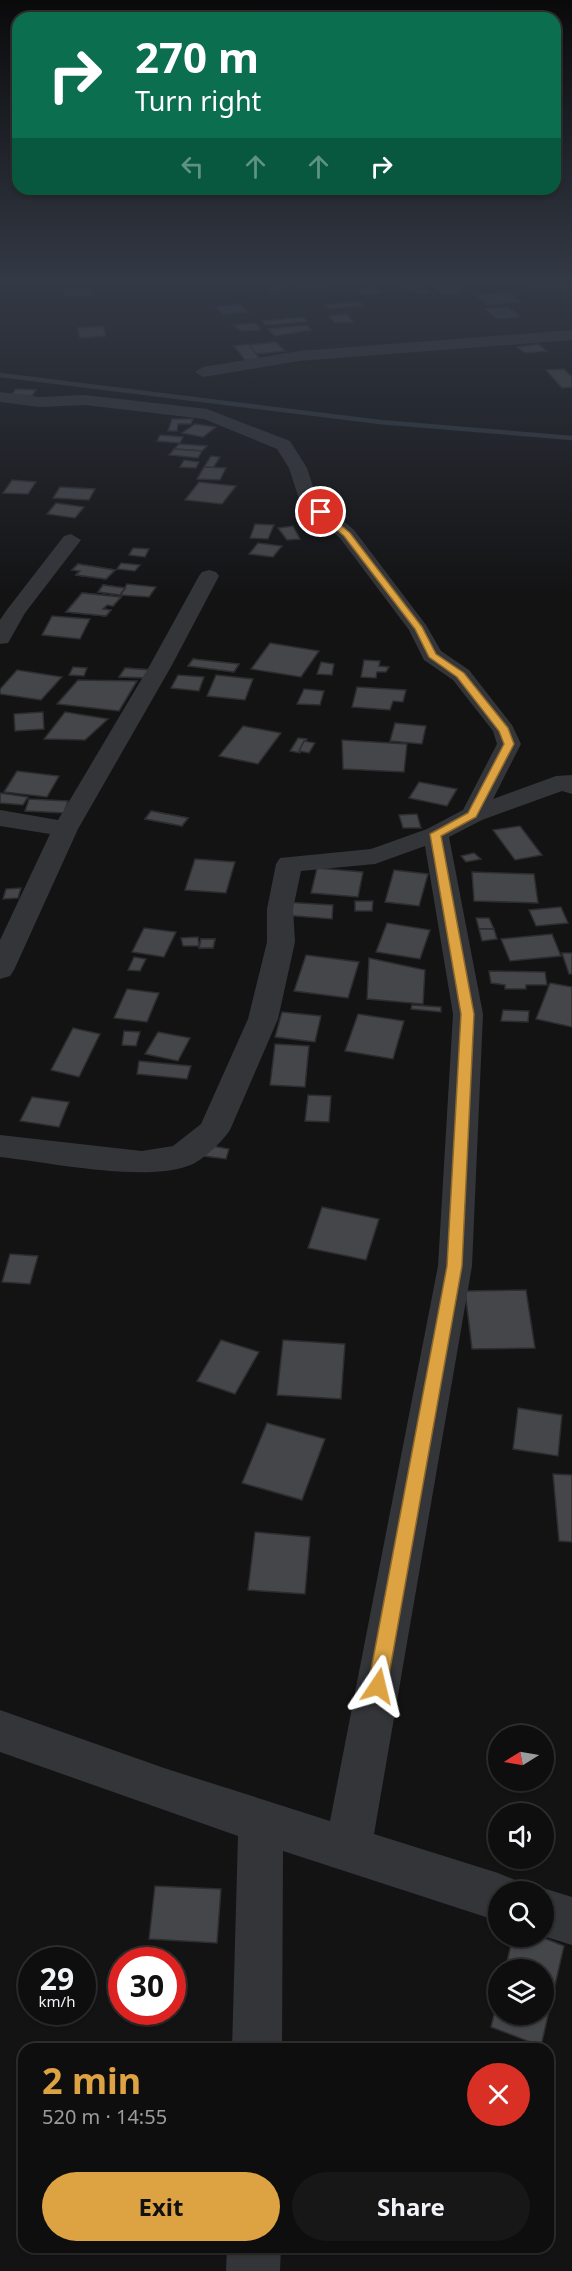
<!DOCTYPE html>
<meta charset="utf-8">
<style>
:root{--surface:#0e0e0f;--page:#171718;--text:#f1f3f6;--muted:#9b9c9e;--line:#2e2e2f;--accent:#dda342}
body{margin:0;font-family:"Noto Sans",sans-serif;background:var(--page);color:var(--text);height:100vh;display:flex;flex-direction:column;font-size:22px;white-space:nowrap}
*{box-sizing:border-box;margin:0}
p{font-size:20px;color:var(--muted)}
.icon{flex:none;width:33px;height:33px;fill:none;stroke:currentColor;stroke-width:2;stroke-linecap:round;stroke-linejoin:round}
.map{position:relative;flex:1;overflow:hidden}
.details{position:absolute;left:18px;top:2043px;width:536px;height:210px;display:flex;flex-direction:column;background:var(--surface);border-radius:18px;box-shadow:0 2px 4px #0004,0 0 0 2px var(--line)}
.details>*{flex:none}
.banner{position:absolute;left:12px;top:12px;width:549px;height:183px;border-radius:18px;box-shadow:0 2px 4px #0004,0 0 0 2px var(--line);background:#0b6e4f;color:#fff;overflow:hidden}
.needle{width:39px;rotate:259deg}
.buttons{position:absolute;left:488px;top:1725px;display:grid;gap:12px}
.buttons a{display:grid;place-items:center;width:66px;height:66px;border-radius:50%;background:var(--surface);box-shadow:0 2px 4px #0004,0 0 0 2px var(--line);font-size:30px}
.speed{position:absolute;left:18px;top:1947px;display:flex;gap:12px;font-size:30px;font-weight:700;text-align:center}
.speed>*{display:grid;place-content:center;width:78px;height:78px;border-radius:50%;background:var(--surface);box-shadow:0 2px 4px #0004,0 0 0 2px var(--line);line-height:1}
.speed small{font-size:15px;font-weight:400}
.speed .limit{border:9px solid #d22;background:#fff;color:#111}
.pin{position:absolute;display:grid;place-items:center;width:51px;height:51px;color:#fff;margin:-26px;border:3px solid #fff;border-radius:50%;box-shadow:0 2px 6px #0007}
.me{position:absolute;width:66px;margin:-33px;rotate:10deg;stroke-linejoin:round;filter:drop-shadow(0 0 4px #0008)}
.turn{display:flex;align-items:center;gap:21px;height:126px;padding:0 24px;font-size:27px}
.turn .icon{width:78px;height:78px;stroke-width:2.5}
.turn b{display:block;font-size:42px;line-height:51px}
.lanes{display:flex;align-items:center;height:57px;padding:0 24px;background:#0003;justify-content:center;gap:30px;direction:ltr}
.lanes .off{opacity:.35}
.round{display:grid;place-items:center;flex:none;width:63px;height:63px;border-radius:32px;background:var(--page)}
.head{display:flex;align-items:center;justify-content:space-between;height:102px;padding:0 24px}
h1{font-size:36px;font-weight:700;line-height:45px;color:var(--accent)}
.primary-button{display:flex;gap:12px;margin-top:auto;padding:12px 24px}
.primary-button a{flex:1;height:69px;border-radius:36px;background:var(--accent);color:#111;font-size:24px;font-weight:700;line-height:69px;text-align:center}
.primary-button a+a{background:var(--page);color:var(--text)}
.map>svg:first-child{display:block}
.lines{fill:none;stroke-linecap:round;stroke-linejoin:round}
.stream{stroke:#30383d;stroke-width:4.5}
.building{fill:#454649;stroke:#2d2d30;stroke-width:1.5}
.minor{fill:#343539;fill-rule:evenodd}
.route{fill:#dda342;stroke:#906a2b;stroke-width:1.5}
</style>
<div class="map">
<svg width="572" height="2271" viewBox="0 0 572 2271">
<rect width="100%" height="100%" fill="#131314"/>
<g class="lines">
<!-- stream -->
<path class="stream" d="M0,375L380,422L572,438"/>
</g>
<!-- building -->
<g class="building">
<path d="M572,280V287L536,289L529,283Z"/>
<path d="M323,283L327,287L302,289L298,285Z"/>
<path d="M459,286L465,291H458L461,294L442,295L435,287Z"/>
<path d="M375,287L381,293L362,295L356,289Z"/>
<path d="M92,288V296L65,297L64,289Z"/>
<path d="M510,292L521,302L487,305L476,295Z"/>
<path d="M359,301L364,305L330,309L325,305Z"/>
<path d="M240,304L247,312L223,314L215,307Z"/>
<path d="M509,307L521,317L497,319L485,309Z"/>
<path d="M347,314L353,322L335,323L329,316Z"/>
<path d="M303,317L308,322L265,325L262,321Z"/>
<path d="M256,323L261,330L242,331L232,325Z"/>
<path d="M307,325L311,330L275,336L268,329Z"/>
<path d="M103,326L106,336L80,338L77,328Z"/>
<path d="M276,342L285,351L256,354L247,345Z"/>
<path d="M249,344L260,359L245,360L234,346Z"/>
<path d="M538,344L547,351L525,353L517,347Z"/>
<path d="M564,369L572,377V387L562,388L546,370Z"/>
<path d="M16,389L36,390L32,396L11,395Z"/>
<path d="M172,419H193L191,424H178L177,431H168Z"/>
<path d="M195,424L216,427L203,437L182,433Z"/>
<path d="M160,435L183,437L180,443L157,441Z"/>
<path d="M179,444L207,446L202,451L174,449Z"/>
<path d="M174,449L202,451L198,458L169,455Z"/>
<path d="M211,456L220,457L213,468L204,467Z"/>
<path d="M184,460L199,462L196,468L180,467Z"/>
<path d="M204,467L226,468L220,480L197,479Z"/>
<path d="M12,480L36,482L28,494L3,493Z"/>
<path d="M199,482L236,486L222,504L185,500Z"/>
<path d="M60,487L95,489L89,500L53,498Z"/>
<path d="M56,503L84,507L75,518L47,514Z"/>
<path d="M255,524L274,525L268,539L250,538Z"/>
<path d="M293,526L300,539L287,540L278,528Z"/>
<path d="M258,543L282,546L273,557L249,554Z"/>
<path d="M133,548L149,549L145,557L129,555Z"/>
<path d="M121,563L140,565L135,571L117,569Z"/>
<path d="M78,564L115,570L106,579L76,575L80,571L72,570Z"/>
<path d="M78,564L115,570L106,579L76,575L80,571L72,570Z"/>
<path d="M78,564L115,570L106,579L76,575L80,571L72,570Z"/>
<path d="M127,584L156,587L149,597L120,595Z"/>
<path d="M103,585L125,588L120,595L98,592Z"/>
<path d="M103,585L125,588L120,595L98,592Z"/>
<path d="M103,585L125,588L120,595L98,592Z"/>
<path d="M82,593L121,597L113,606L107,605L103,609L111,610L106,616L66,612Z"/>
<path d="M82,593L121,597L113,606L107,605L103,609L111,610L106,616L66,612Z"/>
<path d="M82,593L121,597L113,606L107,605L103,609L111,610L106,616L66,612Z"/>
<path d="M52,616L90,619L80,639L42,635Z"/>
<path d="M270,643L319,651L301,677L251,669Z"/>
<path d="M193,659L239,664L234,672L188,666Z"/>
<path d="M193,659L239,664L234,672L188,666Z"/>
<path d="M364,660L380,661L379,666L389,667L386,672H377L376,678L361,677Z"/>
<path d="M321,662L334,664L332,675L317,674Z"/>
<path d="M73,667L87,668L84,676L69,675Z"/>
<path d="M125,668L152,670L149,678L119,677Z"/>
<path d="M125,668L152,670L149,678L119,677Z"/>
<path d="M17,670L62,677L41,700L0,694V689Z"/>
<path d="M178,675L204,677L199,691L171,688Z"/>
<path d="M216,675L253,679L245,700L207,696Z"/>
<path d="M78,680L137,681L119,711L57,704Z"/>
<path d="M357,687L406,690L403,702L393,701L390,710L352,707Z"/>
<path d="M304,689L324,691L320,705L297,704Z"/>
<path d="M43,712L44,729L15,731L14,714Z"/>
<path d="M65,712L108,719L85,740L44,739Z"/>
<path d="M395,723L426,726L422,744L390,741Z"/>
<path d="M243,726L281,733L258,764L219,756Z"/>
<path d="M298,738L307,739L300,753L290,751Z"/>
<path d="M342,740L407,744L404,772L343,769Z"/>
<path d="M304,741L315,743L309,753L299,751Z"/>
<path d="M17,771L59,776L47,797L4,792Z"/>
<path d="M419,782L457,789L447,806L409,798Z"/>
<path d="M0,793L28,797L23,805L0,803Z"/>
<path d="M29,799L68,801L64,813L25,811Z"/>
<path d="M151,811L188,818L182,826L145,819Z"/>
<path d="M151,811L188,818L182,826L145,819Z"/>
<path d="M151,811L188,818L182,826L145,819Z"/>
<path d="M417,814L421,828H403L399,815Z"/>
<path d="M520,826L542,855L515,860L493,830Z"/>
<path d="M474,853L481,859L466,862L461,856Z"/>
<path d="M195,859L235,862L226,893L185,890Z"/>
<path d="M317,868L363,872L358,897L311,893Z"/>
<path d="M394,870L428,874L419,906L385,902Z"/>
<path d="M472,872L534,874L538,903L474,901Z"/>
<path d="M21,888L18,898L3,899L6,889Z"/>
<path d="M355,901H373L372,911H355Z"/>
<path d="M284,902L333,905L332,919L283,915Z"/>
<path d="M561,907L568,923L536,926L529,910Z"/>
<path d="M476,918H489L494,929H479Z"/>
<path d="M387,923L430,930L420,959L376,952Z"/>
<path d="M144,928L176,932L164,957L132,952Z"/>
<path d="M479,929H494L497,939L482,941Z"/>
<path d="M552,934L561,956L510,961L501,939Z"/>
<path d="M198,937L199,946H183L181,938Z"/>
<path d="M201,939H215L213,948H199Z"/>
<path d="M201,939H215L213,948H199Z"/>
<path d="M201,939H215L213,948H199Z"/>
<path d="M562,953H572V974H569Z"/>
<path d="M306,955L359,962L348,998L294,991Z"/>
<path d="M134,957L146,959L140,971L128,970Z"/>
<path d="M369,958L425,970L423,1004L367,999Z"/>
<path d="M489,971L545,972L547,985H526V989H505V985L491,983Z"/>
<path d="M550,983L572,987V1027L536,1019Z"/>
<path d="M127,989L159,993L147,1022L114,1018Z"/>
<path d="M412,1005L441,1007V1012L411,1009Z"/>
<path d="M503,1010L529,1011L528,1022L501,1021Z"/>
<path d="M282,1012L321,1016L315,1042L275,1037Z"/>
<path d="M358,1014L404,1021L393,1059L345,1051Z"/>
<path d="M73,1028L100,1034L79,1077L51,1070Z"/>
<path d="M124,1031L140,1032L136,1046L122,1045Z"/>
<path d="M158,1032L190,1038L178,1061L145,1054Z"/>
<path d="M275,1044L309,1046L305,1087L270,1085Z"/>
<path d="M139,1061L191,1066L187,1079L137,1074Z"/>
<path d="M308,1095L331,1096L329,1122L305,1121Z"/>
<path d="M32,1097L69,1102L59,1127L20,1121Z"/>
<path d="M207,1145L229,1149L226,1159L204,1156Z"/>
<path d="M322,1207L379,1219L366,1260L308,1248Z"/>
<path d="M10,1254L38,1256L30,1284L2,1282Z"/>
<path d="M526,1290L535,1348L472,1349L465,1291Z"/>
<path d="M221,1340L259,1352L235,1394L197,1381Z"/>
<path d="M283,1340L345,1344L341,1399L277,1395Z"/>
<path d="M518,1408L562,1415L558,1456L513,1449Z"/>
<path d="M267,1423L325,1439L302,1500L242,1483Z"/>
<path d="M553,1474L572,1475V1542L559,1541Z"/>
<path d="M255,1532L310,1537L305,1594L248,1590Z"/>
<path d="M155,1886L221,1889L217,1943L149,1939Z"/>
<path d="M513,1936H539L564,1946L541,2046L491,2027L498,1999V2014H543V1970H505Z"/>
</g>
<g class="lines">
<!-- minor -->
<g class="minor">
<path d="M272,279H287L289,282L279,295L274,296L267,292L274,282Z"/>
<path d="M395,279H410L431,291L424,295C412,292 403,289 395,279Z"/>
<path d="M572,330V340L299,361L203,377L195,372L203,367L299,351Z"/>
<path d="M0,392L40,397L85,395L207,409L290,441L307,468L317,499L354,530L426,625L441,651L469,670L512,725L521,744L493,799L556,776L572,775V794L562,791L482,820L449,837L483,1014L472,1266L374,1834L498,1873L515,1880L519,1892H498V1921L283,1851L282,2049H232L238,1836L0,1752V1710L164,1768L330,1821L438,1266L453,1014L425,846L375,864L301,871L293,909L295,942L278,1019L230,1130C222,1142 205,1158 193,1164C150,1184 48,1162 0,1157V1135L142,1151L173,1146L201,1124L248,1019L267,942V909L276,864L280,858L371,849L427,829L463,810L497,744L493,731L453,680L424,660L409,630L340,538L301,505L289,468L277,449L204,419L85,405L40,407L0,402Z"/>
<path d="M71,534L81,540L25,613L8,643L0,644V620L6,611L64,536Z"/>
<path d="M209,570L216,572L219,576L172,665L78,829L14,970L10,976L0,979V940L50,834L0,826V810L58,820L150,665L199,576L202,572Z"/>
<path d="M543,1888L572,1897V1945L543,1936V1892H535Z"/>
<path d="M227,2247H281L280,2271H226Z"/>
</g>
</g>
<!-- sky -->
<linearGradient id="sky" x2="0" y2="1"><stop stop-color="#0a0a0b"/><stop offset="0.47" stop-color="#333945"/><stop offset="1" stop-color="#333945" stop-opacity="0"/></linearGradient>
<rect width="572" height="597" fill="url(#sky)"/>
<!-- route -->
<path class="route" d="M318,511H324L350,533L422,627L436,654L464,673L508,728L514,744L476,817L441,836L474,1014L462,1266L387,1686L384,1692L378,1694L371,1692L368,1686L447,1266L461,1014L430,834L468,813L504,744L499,731L457,677L429,657L415,629L344,536L318,514Z"/>
</svg>
<div class="buttons">
<a><svg class="needle" viewBox="-14 -14 28 28"><path d="M0-13l5 13h-10z" fill="#e53935"/><path d="M0 13l5-13h-10z" fill="#9b9c9e"/></svg></a>
<a><svg class="icon" aria-label="sound" viewBox="0 0 24 24"><path d="M4 9h4l5-4v14l-5-4H4zM17 9q2 3 0 6"/></svg></a>
<a><svg class="icon" aria-label="search" viewBox="0 0 24 24"><circle cx="10" cy="10" r="6"/><path d="M15 15l6 6"/></svg></a>
<a><svg class="icon" aria-label="layers" viewBox="0 0 24 24"><path d="M12 4l9 5-9 5-9-5zM3 14l9 5 9-5"/></svg></a>
</div>
<div class="speed"><div>29<small>km/h</small></div><div class="limit">30</div></div>
<div class="pin" style="left:321px;top:512px;background:#d93025"><svg class="icon" aria-label="arrive" viewBox="0 0 24 24"><path d="M6 21V4h12l-3 4 3 4H6"/></svg></div>
<svg class="me" style="left:378px;top:1686px" viewBox="-20 -20 40 40"><path d="M0-17L14 15 0 8-14 15z" fill="#dda342" stroke="#fff" stroke-width="4"/></svg>
<div class="banner">
<div class="turn"><svg class="icon" aria-label="right" viewBox="0 0 24 24"><path d="M7 20v-9h11M14 6l5 5-5 5"/></svg><div><b>270 m</b>Turn right</div></div>
<div class="lanes"><svg class="icon off" aria-label="left" viewBox="0 0 24 24"><path d="M17 20v-9H6M10 6l-5 5 5 5"/></svg><svg class="icon off" aria-label="ahead" viewBox="0 0 24 24"><path d="M12 20V5M6 11l6-6 6 6"/></svg><svg class="icon off" aria-label="ahead" viewBox="0 0 24 24"><path d="M12 20V5M6 11l6-6 6 6"/></svg><svg class="icon" aria-label="right" viewBox="0 0 24 24"><path d="M7 20v-9h11M14 6l5 5-5 5"/></svg></div>
</div>
<section class="details">
<div class="head"><div><h1>2 min</h1><p>520 m · 14:55</p></div><a class="round" style="background:#d93025;color:#fff"><svg class="icon" aria-label="close" viewBox="0 0 24 24"><path d="M6 6l12 12M18 6L6 18"/></svg></a></div>
<div class="primary-button"><a>Exit</a><a>Share</a></div>
</section>
</div>
